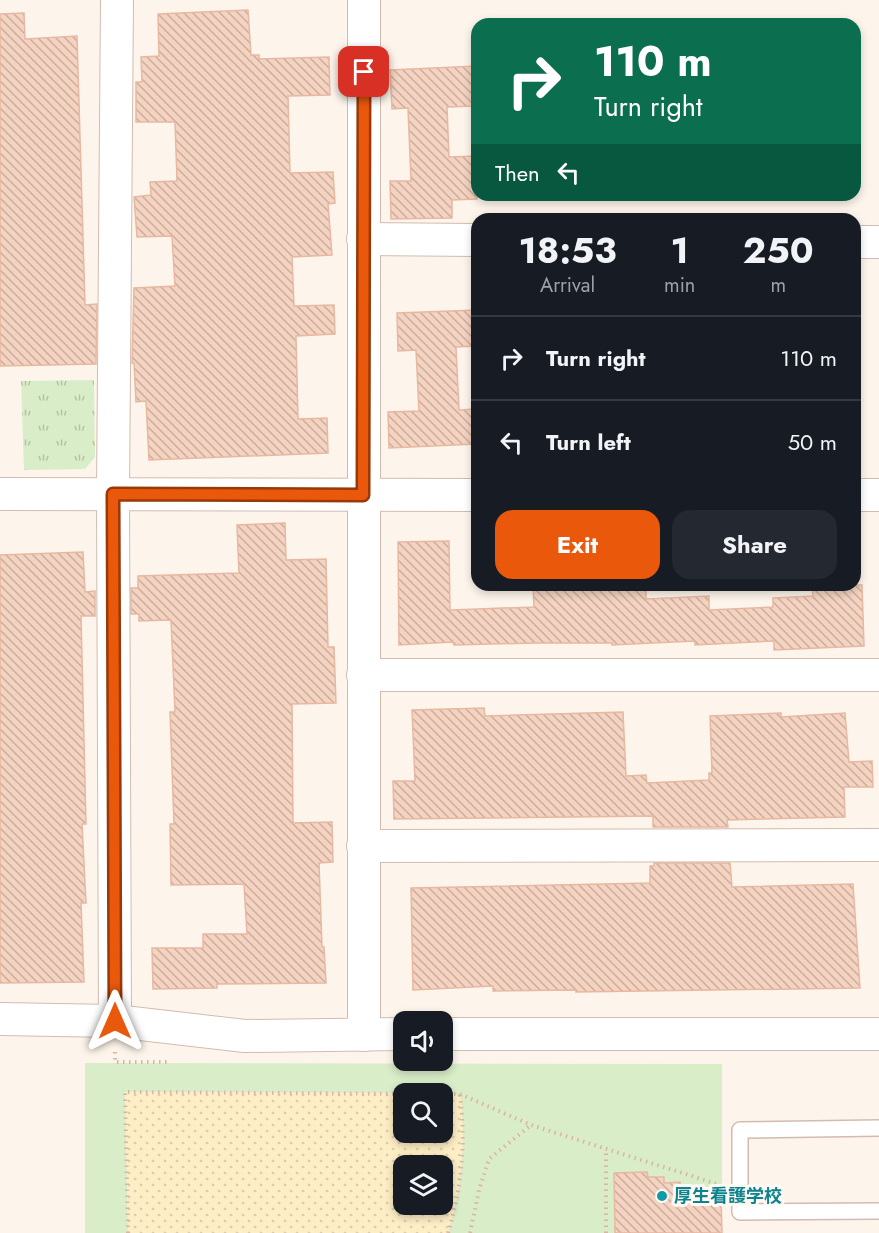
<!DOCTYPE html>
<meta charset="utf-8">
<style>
:root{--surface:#171b24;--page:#242831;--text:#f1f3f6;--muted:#9ea1a6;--line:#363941;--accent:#ea580c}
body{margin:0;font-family:Jost,"Noto Sans JP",sans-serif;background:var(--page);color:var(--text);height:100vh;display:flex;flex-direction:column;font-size:22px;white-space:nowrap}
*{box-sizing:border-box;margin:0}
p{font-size:20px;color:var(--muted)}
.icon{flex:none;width:33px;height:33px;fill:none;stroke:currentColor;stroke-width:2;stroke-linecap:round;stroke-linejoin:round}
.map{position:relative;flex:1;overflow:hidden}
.side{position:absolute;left:471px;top:213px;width:390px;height:378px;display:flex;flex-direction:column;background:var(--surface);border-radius:18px;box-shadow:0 3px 9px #0003}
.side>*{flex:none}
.hud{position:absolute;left:471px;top:18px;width:390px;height:183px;border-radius:18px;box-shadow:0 3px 9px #0003;background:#0b6e4f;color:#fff;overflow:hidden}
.controls{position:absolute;left:393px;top:1011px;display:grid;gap:12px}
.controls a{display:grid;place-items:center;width:60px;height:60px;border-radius:12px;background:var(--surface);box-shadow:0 3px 9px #0003;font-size:30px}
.pin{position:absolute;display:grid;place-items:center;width:51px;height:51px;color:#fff;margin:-26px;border-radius:12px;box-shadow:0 3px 9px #0006}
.me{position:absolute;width:66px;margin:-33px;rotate:0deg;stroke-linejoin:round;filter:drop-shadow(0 0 4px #0008)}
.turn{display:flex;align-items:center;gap:21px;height:126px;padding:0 24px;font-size:27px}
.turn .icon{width:78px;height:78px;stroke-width:2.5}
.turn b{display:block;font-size:42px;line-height:51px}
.then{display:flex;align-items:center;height:57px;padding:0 24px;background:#0003;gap:12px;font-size:22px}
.eta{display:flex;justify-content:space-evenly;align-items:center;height:102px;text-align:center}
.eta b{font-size:36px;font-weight:700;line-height:42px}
.button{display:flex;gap:12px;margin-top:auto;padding:12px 24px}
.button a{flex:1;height:69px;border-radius:18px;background:var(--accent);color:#fff;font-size:24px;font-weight:700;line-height:69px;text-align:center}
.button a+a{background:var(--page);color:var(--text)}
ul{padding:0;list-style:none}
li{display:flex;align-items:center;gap:18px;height:84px;padding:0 24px;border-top:2px solid var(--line)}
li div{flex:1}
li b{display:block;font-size:22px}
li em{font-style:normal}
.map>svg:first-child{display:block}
.green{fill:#d9edc8;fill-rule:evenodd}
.sand{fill:url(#sand-dots);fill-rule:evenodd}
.park{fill:url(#park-tufts)}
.building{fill:url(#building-back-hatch);stroke:#e8b8a1;stroke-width:1.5}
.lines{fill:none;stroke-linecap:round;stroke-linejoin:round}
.service-casing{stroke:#d2bcaf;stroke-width:18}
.minor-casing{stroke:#d2bcaf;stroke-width:34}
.path{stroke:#dab5a3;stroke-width:4;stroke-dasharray:1.5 4.5;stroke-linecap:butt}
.service{stroke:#fff;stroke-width:15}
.minor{stroke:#fff;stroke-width:32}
.route-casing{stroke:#983908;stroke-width:15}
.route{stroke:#ea580c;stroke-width:10}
.culture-dot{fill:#0f9aa8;stroke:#fff9f3;stroke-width:2}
.labels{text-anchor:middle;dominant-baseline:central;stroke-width:6;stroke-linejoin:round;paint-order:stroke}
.culture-label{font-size:18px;font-weight:bold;fill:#0d838f;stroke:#fff9f3;text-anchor:start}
</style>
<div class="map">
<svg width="879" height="1233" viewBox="0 0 879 1233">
<defs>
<pattern id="sand-dots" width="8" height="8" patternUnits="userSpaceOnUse" patternTransform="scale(1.5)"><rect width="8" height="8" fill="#feeec5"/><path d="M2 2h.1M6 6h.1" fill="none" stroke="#ddceab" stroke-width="1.8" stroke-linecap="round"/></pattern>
<pattern id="park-tufts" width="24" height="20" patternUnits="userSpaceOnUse" patternTransform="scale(1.5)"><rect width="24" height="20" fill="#d9edc8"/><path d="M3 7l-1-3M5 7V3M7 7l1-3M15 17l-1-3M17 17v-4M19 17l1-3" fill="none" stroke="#b5c3a5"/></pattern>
<pattern id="building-back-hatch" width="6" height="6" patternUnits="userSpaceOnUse" patternTransform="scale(1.5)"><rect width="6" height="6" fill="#f4d3c1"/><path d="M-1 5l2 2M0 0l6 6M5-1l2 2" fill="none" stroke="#cbae9f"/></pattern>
</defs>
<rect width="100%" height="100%" fill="#fdf5eb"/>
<!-- green -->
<path class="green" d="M85,1063L722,1064V1233H85ZM404,1094H442V1132H404ZM404,1166H442V1204H404Z"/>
<!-- sand -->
<path class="sand" d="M125,1092L420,1093L404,1094V1132H442L443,1094H460C466,1143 462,1186 448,1233H128ZM404,1166H442V1204H404Z"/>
<!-- park -->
<path class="park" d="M94,380L95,457L85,469L24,470L21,381Z"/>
<!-- building -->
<g class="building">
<path d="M248,10L251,55H259V59L329,57L330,95L288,96L290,173L333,172L335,203L328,204L332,255L292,257L294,306L334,305L335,334L296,336L298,419L327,418L328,453L149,460L146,401L136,402L134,363H132L134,288L175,286L172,236L137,237L134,197L151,195L150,182L177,181L175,122H136V82H142L141,57L159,56L158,14Z"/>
<path d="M24,13L25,39L77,36L85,305L97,304L96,364L0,366V14Z"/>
<path d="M477,66V106L447,107L449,157L477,156V199L452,200V218L391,219L390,181H411L408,108L392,109L390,70Z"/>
<path d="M477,310V346L456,347L459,410L475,409L476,444L389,448L388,412L419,411L416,350L398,351L397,313Z"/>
<path d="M285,523L286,560L326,559L328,647H334L336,703L292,704L293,823L332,822L333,862L319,863L322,947H324L326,983L217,984V988L153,989L152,948H203V934H247L244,884L171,885L170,824H174L170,712H175L171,620L139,621V614H131V588H138V576L239,573L237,525Z"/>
<path d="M449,541L450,610L534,607L533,585H646V599L709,596V610L773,607V598L813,596L812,585H862L864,646L774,650V641L695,645V641L612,645V643H535L454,645L453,642L399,645L398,542Z"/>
<path d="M83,552L85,592L95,591V616H81L86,824H82L86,903H81L84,982L0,983V555Z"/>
<path d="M484,708L485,716L623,712L626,776L646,775L647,783L709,780V773H712L710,716L781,713V717L845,713L849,762L872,761L873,787H844L845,817L727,820L728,827H653V816L394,819L393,781H415L412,710Z"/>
<path d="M654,863H730L732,887L853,884L860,988L576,992V990L493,991V986L413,990L411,888L650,883V866H654Z"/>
<path d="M647,1172L648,1177H664V1183L680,1182V1189H695V1194H709V1197L721,1198L722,1233H615L614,1173Z"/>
</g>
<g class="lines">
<!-- service casing -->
<g class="service-casing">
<path id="service" d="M879,1128L740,1130V1212L879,1211"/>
</g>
<!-- minor casing -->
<g class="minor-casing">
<g id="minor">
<path d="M364,0V1035"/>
<path d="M363,239L477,240"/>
<path d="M855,242H879"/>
<path d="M0,494L477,495"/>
<path d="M855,495H879"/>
<path d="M363,675H879"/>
<path d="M363,846L879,845"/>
<path d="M0,1019L115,1021L245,1036L404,1034"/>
<path d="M115,1021L113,494L117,0"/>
<path d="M442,1034H879"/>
</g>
</g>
<!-- path -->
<g class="path">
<path d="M115,1052V1062H169"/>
<path d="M442,1094H460L531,1125L717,1184"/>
<path d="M128,1233L125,1092L420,1094"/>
<path d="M448,1233C462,1186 466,1143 460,1094"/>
<path d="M470,1233L479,1190L489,1159L531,1125"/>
<path d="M606,1233V1150"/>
</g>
<!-- service -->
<use href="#service" class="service"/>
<!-- minor -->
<use href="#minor" class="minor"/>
</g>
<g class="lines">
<!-- route casing -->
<g class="route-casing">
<path id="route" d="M115,1021L113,494L363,495L364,72"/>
</g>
<!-- route -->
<use href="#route" class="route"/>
</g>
<!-- markers -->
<circle class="culture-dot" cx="662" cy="1196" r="6"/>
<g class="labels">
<!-- culture labels -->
<g class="culture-label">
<text x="674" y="1196">厚生看護学校</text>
</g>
</g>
</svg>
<div class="controls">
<a><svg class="icon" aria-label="sound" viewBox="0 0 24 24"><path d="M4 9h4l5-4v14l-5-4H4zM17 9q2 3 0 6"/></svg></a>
<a><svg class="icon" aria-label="search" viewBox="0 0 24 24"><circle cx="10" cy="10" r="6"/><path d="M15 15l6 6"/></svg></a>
<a><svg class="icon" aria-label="layers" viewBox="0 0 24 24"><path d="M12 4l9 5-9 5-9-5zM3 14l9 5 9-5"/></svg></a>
</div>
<div class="pin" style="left:364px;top:72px;background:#d93025"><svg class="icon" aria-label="arrive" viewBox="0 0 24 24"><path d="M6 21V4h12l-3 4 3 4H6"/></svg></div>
<svg class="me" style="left:115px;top:1021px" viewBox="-20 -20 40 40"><path d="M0-17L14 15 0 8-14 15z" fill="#ea580c" stroke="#fff" stroke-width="4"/></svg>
<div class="hud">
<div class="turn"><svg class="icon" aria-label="right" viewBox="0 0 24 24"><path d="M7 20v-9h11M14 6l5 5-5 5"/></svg><div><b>110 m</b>Turn right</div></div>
<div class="then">Then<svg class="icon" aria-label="left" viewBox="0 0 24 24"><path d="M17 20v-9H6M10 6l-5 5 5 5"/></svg></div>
</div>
<section class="side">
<div class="eta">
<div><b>18:53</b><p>Arrival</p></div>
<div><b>1</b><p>min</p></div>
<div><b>250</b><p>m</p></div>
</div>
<ul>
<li><svg class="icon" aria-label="right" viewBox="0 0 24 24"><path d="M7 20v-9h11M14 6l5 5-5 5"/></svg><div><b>Turn right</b></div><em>110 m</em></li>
<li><svg class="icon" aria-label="left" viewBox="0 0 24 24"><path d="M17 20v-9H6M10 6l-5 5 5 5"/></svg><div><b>Turn left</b></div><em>50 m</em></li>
</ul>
<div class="button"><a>Exit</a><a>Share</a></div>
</section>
</div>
